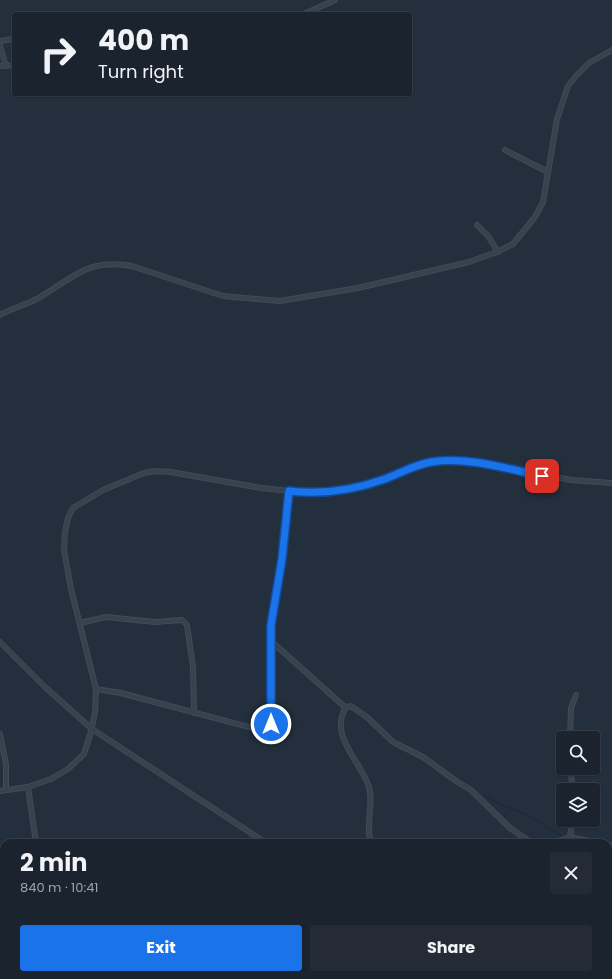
<!DOCTYPE html>
<meta charset="utf-8">
<style>
:root{--surface:#1b232e;--page:#242b36;--text:#f1f3f6;--muted:#a0a4aa;--line:#39404a;--accent:#1a73e8}
body{margin:0;font-family:Poppins,sans-serif;background:var(--page);color:var(--text);height:100vh;display:flex;flex-direction:column;font-size:15px;white-space:nowrap}
*{box-sizing:border-box;margin:0}
p{font-size:13px;color:var(--muted)}
.icon{flex:none;width:22px;height:22px;fill:none;stroke:currentColor;stroke-width:2;stroke-linecap:round;stroke-linejoin:round}
.map{position:relative;flex:1;overflow:hidden}
.side{position:absolute;left:0px;top:839px;width:612px;height:140px;display:flex;flex-direction:column;background:var(--surface);border-radius:12px 12px 0 0;box-shadow:0 1px 3px #0004,0 0 0 1px var(--line)}
.side>*{flex:none}
.guide{position:absolute;left:12px;top:12px;width:400px;height:84px;border-radius:4px;box-shadow:0 1px 3px #0004,0 0 0 1px var(--line);background:#1b232e;color:var(--text);overflow:hidden}
.controls{position:absolute;left:556px;top:731px;display:grid;gap:8px}
.controls a{display:grid;place-items:center;width:44px;height:44px;border-radius:4px;background:var(--surface);box-shadow:0 1px 3px #0004,0 0 0 1px var(--line);font-size:20px}
.pin{position:absolute;display:grid;place-items:center;width:34px;height:34px;color:#fff;margin:-17px;border-radius:8px;box-shadow:0 2px 6px #0006}
.me{position:absolute;width:44px;margin:-22px;rotate:0deg;stroke-linejoin:round;filter:drop-shadow(0 0 3px #0008)}
.turn{display:flex;align-items:center;gap:14px;height:84px;padding:0 20px;font-size:18px}
.turn .icon{width:52px;height:52px;stroke-width:2.5}
.turn b{display:block;font-size:28px;line-height:34px}
.round{display:grid;place-items:center;flex:none;width:42px;height:42px;border-radius:4px;background:var(--page)}
.head{display:flex;align-items:center;justify-content:space-between;height:68px;padding:0 20px}
h1{font-size:24px;font-weight:700;line-height:30px}
.action{display:flex;gap:8px;margin-top:auto;padding:8px 20px}
.action a{flex:1;height:46px;border-radius:4px;background:var(--accent);color:#fff;font-size:16px;font-weight:700;line-height:46px;text-align:center}
.action a+a{background:var(--page);color:var(--text)}
.map>svg:first-child{display:block}
.lines{fill:none;stroke-linecap:round;stroke-linejoin:round}
.stream{stroke:#17263c;stroke-width:1}
.street-casing{stroke:#414a57;stroke-width:6}
.street{stroke:#38414e;stroke-width:4}
.route-casing{stroke:#114b97;stroke-width:10}
.route{stroke:#1a73e8;stroke-width:7}
</style>
<div class="map">
<svg width="612" height="979" viewBox="0 0 612 979">
<rect width="100%" height="100%" fill="#242f3e"/>
<g class="lines">
<!-- stream -->
<g class="stream">
<path d="M485,795L497,803L530,816L563,837"/>
<path d="M567,840L572,843"/>
<path d="M608,859L612,861"/>
</g>
<!-- street casing -->
<g class="street-casing">
<g id="street">
<path d="M304,14L335,0"/>
<path d="M0,41L14,39"/>
<path d="M0,46L6,66"/>
<path d="M0,66L14,65"/>
<path d="M505,150L548,172"/>
<path d="M477,225L488,236L498,252"/>
<path d="M0,315C12,308 25,305 37,299C73,278 87,258 132,266L223,296L280,301L358,288L469,262L497,252L513,244L535,217L543,202L557,119L568,86L576,76L589,63L612,50"/>
<path d="M289,491L282,559L271,625V641L346,708"/>
<path d="M80,623L106,617L155,622L182,620L187,625L193,667L194,713"/>
<path d="M0,642L45,687L92,729L266,843"/>
<path d="M96,689L121,693L271,733V641"/>
<path d="M0,734L6,764V790"/>
<path d="M570,738L571,708L576,695"/>
<path d="M571,768L572,790"/>
<path d="M28,787L36,843"/>
<path d="M0,791L28,787L51,779L68,769L84,754L90,735L95,713L96,689L71,589L64,550L65,532L68,518L73,508L103,490L144,473L155,471L171,472L261,488L309,493L345,490L385,479L415,466L447,460L479,464L572,480L612,483"/>
<path d="M570,837L572,820"/>
<path d="M371,843C365,828 374,803 369,787C361,761 328,736 346,707L351,706L368,718L393,742L423,757L456,781L471,790L510,828L532,843"/>
<path d="M559,843L561,840L570,837L598,843"/>
<path d="M608,845L612,846"/>
<path d="M608,929L612,935"/>
<path d="M45,975L46,979"/>
<path d="M55,975L56,979"/>
<path d="M315,979L319,975"/>
</g>
</g>
<!-- street -->
<use href="#street" class="street"/>
</g>
<g class="lines">
<!-- route casing -->
<g class="route-casing">
<path id="route" d="M271,724V625L282,559L289,491C322,495 354,490 385,479C401,473 414,465 431,462C467,456 507,469 542,476"/>
</g>
<!-- route -->
<use href="#route" class="route"/>
</g>
</svg>
<div class="controls">
<a><svg class="icon" aria-label="search" viewBox="0 0 24 24"><circle cx="10" cy="10" r="6"/><path d="M15 15l6 6"/></svg></a>
<a><svg class="icon" aria-label="layers" viewBox="0 0 24 24"><path d="M12 4l9 5-9 5-9-5zM3 14l9 5 9-5"/></svg></a>
</div>
<div class="pin" style="left:542px;top:476px;background:#d93025"><svg class="icon" aria-label="arrive" viewBox="0 0 24 24"><path d="M6 21V4h12l-3 4 3 4H6"/></svg></div>
<svg class="me" style="left:271px;top:724px" viewBox="-20 -20 40 40"><circle r="17" fill="#1a73e8" stroke="#fff" stroke-width="3"/><path d="M0-11L8 9 0 5-8 9z" fill="#fff"/></svg>
<div class="guide">
<div class="turn"><svg class="icon" aria-label="right" viewBox="0 0 24 24"><path d="M7 20v-9h11M14 6l5 5-5 5"/></svg><div><b>400 m</b>Turn right</div></div>
</div>
<section class="side">
<div class="head"><div><h1>2 min</h1><p>840 m · 10:41</p></div><a class="round"><svg class="icon" aria-label="close" viewBox="0 0 24 24"><path d="M6 6l12 12M18 6L6 18"/></svg></a></div>
<div class="action"><a>Exit</a><a>Share</a></div>
</section>
</div>
